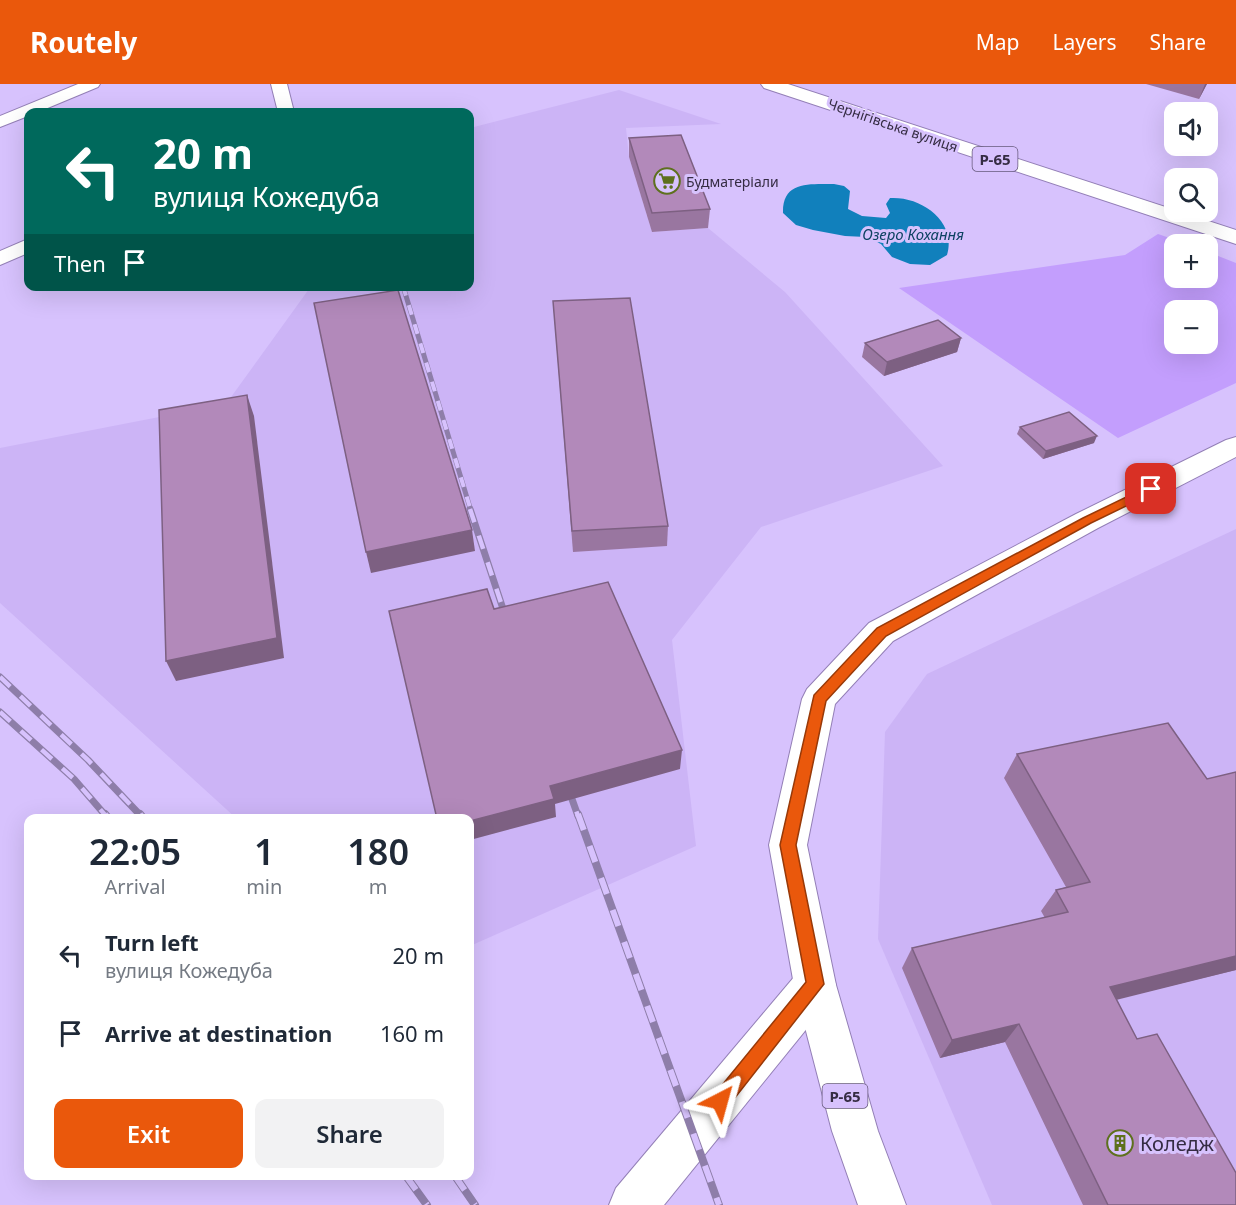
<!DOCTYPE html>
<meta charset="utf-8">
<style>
:root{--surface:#fff;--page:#f2f2f3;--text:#1f2937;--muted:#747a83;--accent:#ea580c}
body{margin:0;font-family:"Noto Sans",sans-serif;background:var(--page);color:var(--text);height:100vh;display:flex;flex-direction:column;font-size:22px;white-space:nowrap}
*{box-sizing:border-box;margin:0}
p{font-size:20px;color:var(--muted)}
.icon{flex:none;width:33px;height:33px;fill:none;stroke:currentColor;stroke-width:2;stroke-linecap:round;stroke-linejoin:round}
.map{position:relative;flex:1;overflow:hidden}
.sheet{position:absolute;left:24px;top:730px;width:450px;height:366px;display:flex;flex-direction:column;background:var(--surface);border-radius:12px;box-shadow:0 6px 24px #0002}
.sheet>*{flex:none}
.hud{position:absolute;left:24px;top:24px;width:450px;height:183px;border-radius:12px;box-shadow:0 6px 24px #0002;background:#00695c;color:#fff;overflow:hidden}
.tools{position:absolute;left:1164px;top:18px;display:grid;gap:12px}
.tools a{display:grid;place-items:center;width:54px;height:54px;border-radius:12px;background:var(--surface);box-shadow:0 6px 24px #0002;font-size:30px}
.pin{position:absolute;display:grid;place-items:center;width:51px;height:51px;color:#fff;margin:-26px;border-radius:12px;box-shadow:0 3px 9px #0006}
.me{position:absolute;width:66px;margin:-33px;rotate:39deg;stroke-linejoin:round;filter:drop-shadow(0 0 4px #0008)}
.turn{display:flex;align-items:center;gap:21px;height:126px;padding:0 30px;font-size:27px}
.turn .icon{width:78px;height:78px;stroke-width:2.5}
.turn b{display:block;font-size:42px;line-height:51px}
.then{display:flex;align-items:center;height:57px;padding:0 30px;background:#0003;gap:12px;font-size:22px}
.eta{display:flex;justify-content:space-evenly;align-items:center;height:102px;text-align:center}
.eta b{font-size:36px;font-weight:600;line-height:42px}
.action{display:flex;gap:12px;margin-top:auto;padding:12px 30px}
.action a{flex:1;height:69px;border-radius:12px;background:var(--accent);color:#fff;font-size:24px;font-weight:600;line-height:69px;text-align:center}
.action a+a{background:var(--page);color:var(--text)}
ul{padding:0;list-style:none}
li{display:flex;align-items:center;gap:18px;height:78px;padding:0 30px}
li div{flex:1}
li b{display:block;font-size:22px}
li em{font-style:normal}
header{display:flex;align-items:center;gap:36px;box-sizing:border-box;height:84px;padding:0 30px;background:var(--accent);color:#fff}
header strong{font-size:28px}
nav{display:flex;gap:33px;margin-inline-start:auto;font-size:21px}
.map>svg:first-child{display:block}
.built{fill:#ccb4f6}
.green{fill:#c39efd;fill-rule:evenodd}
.water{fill:#1180bc}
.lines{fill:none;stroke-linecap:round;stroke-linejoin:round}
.street-casing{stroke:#937fb6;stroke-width:2}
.secondary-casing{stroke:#937fb6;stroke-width:2}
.primary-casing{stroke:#937fb6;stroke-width:2}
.street{fill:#fff;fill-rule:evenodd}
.secondary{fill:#fff;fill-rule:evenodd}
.primary{fill:#fff;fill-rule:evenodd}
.rail-far2-casing{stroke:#8e7ea9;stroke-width:5}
.rail-far1-casing{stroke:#8e7ea9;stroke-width:7}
.rail-casing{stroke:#8e7ea9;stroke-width:8}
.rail-far2{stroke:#d7c2fd;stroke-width:4;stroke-dasharray:10;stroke-linecap:butt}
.rail-far1{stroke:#d7c2fd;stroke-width:4.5;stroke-dasharray:14;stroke-linecap:butt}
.rail{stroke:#d7c2fd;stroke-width:6;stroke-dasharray:17;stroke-linecap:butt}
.wall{fill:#9976a0}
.shaded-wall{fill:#7d6082}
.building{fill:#b289ba;stroke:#7d6082;stroke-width:1.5}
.route{fill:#ea580c;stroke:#983908;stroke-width:1.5}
.labels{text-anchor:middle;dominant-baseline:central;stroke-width:6;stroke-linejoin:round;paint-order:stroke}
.far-street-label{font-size:14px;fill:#352c43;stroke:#d7c2fd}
.far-poi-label{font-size:14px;fill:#352c43;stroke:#d7c2fd;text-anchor:start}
.shield{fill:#d7c2fd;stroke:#66597b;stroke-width:1.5}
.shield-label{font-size:15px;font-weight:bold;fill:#352c43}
.far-water-label{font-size:15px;font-style:italic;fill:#0d4262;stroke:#d7c2fd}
.near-poi-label{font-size:20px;fill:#352c43;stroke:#d7c2fd;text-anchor:start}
</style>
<header>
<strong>Routely</strong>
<nav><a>Map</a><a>Layers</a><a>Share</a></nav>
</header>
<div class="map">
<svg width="1236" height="1121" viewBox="0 0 1236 1121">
<rect width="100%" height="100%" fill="#d7c2fd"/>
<!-- built -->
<g class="built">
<path d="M619,6L721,40L626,44L629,73L652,148L708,144L785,208L943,382L761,443L672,556L696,762L470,862V735H237L0,519V364L226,320L309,205L304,203L470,202V44Z"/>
<path d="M1236,445V1121H992L878,855L885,648L927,590Z"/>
</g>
<!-- green -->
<path class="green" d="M1158,150L1187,160H1174V194H1208V168L1236,179V299L1118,354L899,204L1125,171ZM1174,226H1208V260H1174Z"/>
<!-- water -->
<path class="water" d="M834,100L844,102L850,107L848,125L862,132L886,134L890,129L886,120L890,114C921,112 957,137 947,171L930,181L910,180L892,173L881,160L866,153L845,152L813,146L796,141L783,129C782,97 809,100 834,100Z"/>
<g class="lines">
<!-- street casing -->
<g class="street-casing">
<g id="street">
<path d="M78,0H100L98,3L38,28H28V32L0,43V32Z"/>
<path d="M271,0H287L294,28H278Z"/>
<path d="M28,155V169L0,181V167Z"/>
</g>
</g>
<!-- secondary casing -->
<g class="secondary-casing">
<path id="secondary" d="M815,880L830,886L836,901L830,916L664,1121H609L616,1104L800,886Z"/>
</g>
<!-- primary casing -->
<g class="primary-casing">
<g id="primary">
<path d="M761,0H788L1236,146V160L764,4Z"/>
<path d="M1236,353V373L1098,444L893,557L835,620L807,761L836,901L878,1047L906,1121H858L832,1047L794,901L769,761L802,615L807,605L869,539L1076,430L1226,356Z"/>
</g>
</g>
<!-- street -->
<use href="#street" class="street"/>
<!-- secondary -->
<use href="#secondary" class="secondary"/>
<!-- primary -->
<use href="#primary" class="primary"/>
<!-- rail-far2 casing -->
<g class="rail-far2-casing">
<path id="rail-far2" d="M403,202L471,427"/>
</g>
<!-- rail-far1 casing -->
<g class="rail-far1-casing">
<g id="rail-far1">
<path d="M470,425L507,537"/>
<path d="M0,593L88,676L141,732"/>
<path d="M0,628L74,695L106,732"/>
<path d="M567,701L578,732"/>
</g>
</g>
<!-- rail casing -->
<g class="rail-casing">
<g id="rail">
<path d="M105,730L109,735"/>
<path d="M140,730L144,735"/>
<path d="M578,730L719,1121"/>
<path d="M406,1092L427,1121"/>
<path d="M455,1092L475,1121"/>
</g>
</g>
<!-- rail-far2 -->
<use href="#rail-far2" class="rail-far2"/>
<!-- rail-far1 -->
<use href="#rail-far1" class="rail-far1"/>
<!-- rail -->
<use href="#rail" class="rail"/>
</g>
<!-- wall -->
<g class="wall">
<path d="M1146,0H1207L1199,15Z"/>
<path d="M629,54L710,125L708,144L652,148L629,73Z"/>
<path d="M553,217L668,442L667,462L573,468Z"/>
<path d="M961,254L957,268L884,292L862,273L865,259Z"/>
<path d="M1020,343L1094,359L1043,375L1017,350Z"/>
<path d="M1017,670L1207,695L1236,688V886L1116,915L1137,955L1236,1121H1083L1005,958L940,974L902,884L912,864L1045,834L1041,827L1056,806L1066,803L1004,694Z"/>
</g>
<!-- shaded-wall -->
<g class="shaded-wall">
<path d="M1205,0H1207L1199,15Z"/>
<path d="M961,254L957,268L884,292L887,278Z"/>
<path d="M247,311L254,332L284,574L176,597L166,577Z"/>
<path d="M1097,352L1094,359L1043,375L1046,367Z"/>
<path d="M472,446L475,467L371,489L366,468Z"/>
<path d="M682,666L680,685L555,720L556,733L470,756V737L550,702Z"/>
<path d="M1236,872V886L1092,922L1110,903Z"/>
<path d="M1019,940L1005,958L940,974L952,956Z"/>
</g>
<!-- building -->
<g class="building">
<path d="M681,51L710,125L652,129L629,54Z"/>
<path d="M398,206L472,446L366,468L314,219Z"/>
<path d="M630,214L668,442L572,447L553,217Z"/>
<path d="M938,236L961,254L887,278L865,259Z"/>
<path d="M247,311L277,554L166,577L159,326Z"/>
<path d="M1069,328L1097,352L1046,367L1020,343Z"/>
<path d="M608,498L682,666L550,702L554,715L470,737V735H437L389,527L487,505L494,525Z"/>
<path d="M1168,639L1207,695L1236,688V872L1110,903L1137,955L1157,950L1236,1089V1121H1108L1019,940L952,956L912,864L1068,828L1056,806L1090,798L1017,670Z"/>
</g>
<!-- route -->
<path class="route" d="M1151,401L1155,402V408L1091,439L886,552L826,617L796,761L824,900L727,1024L720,1027L714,1024L711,1017L714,1011L806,898L780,761L814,611L877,544L1083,434Z"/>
<!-- icons -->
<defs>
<g id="supermarket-ring" transform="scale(1.35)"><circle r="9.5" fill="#d7c2fd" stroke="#5e701e" stroke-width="1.5"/><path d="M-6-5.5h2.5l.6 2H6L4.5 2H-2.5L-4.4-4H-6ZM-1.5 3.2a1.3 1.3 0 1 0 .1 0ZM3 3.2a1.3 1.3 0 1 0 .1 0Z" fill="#5e701e"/></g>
<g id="building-ring" transform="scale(1.35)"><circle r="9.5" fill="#d7c2fd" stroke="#5e701e" stroke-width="1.5"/><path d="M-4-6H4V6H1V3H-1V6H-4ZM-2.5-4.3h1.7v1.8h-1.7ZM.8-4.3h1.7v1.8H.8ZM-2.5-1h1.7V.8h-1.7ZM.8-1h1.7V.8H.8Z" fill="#5e701e"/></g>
</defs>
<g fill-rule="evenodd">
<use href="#supermarket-ring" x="667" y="97"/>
<use href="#building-ring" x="1120" y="1059"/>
</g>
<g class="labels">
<!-- far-street labels -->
<g class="far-street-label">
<text transform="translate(893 41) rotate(19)">Чернігівська вулиця</text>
</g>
<!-- far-poi labels -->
<g class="far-poi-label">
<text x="686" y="97">Будматеріали</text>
</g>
<!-- shield labels -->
<g class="shield">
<rect x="972.5" y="63" width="45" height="24" rx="4.5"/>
<rect x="822.5" y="1000" width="45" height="24" rx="4.5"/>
</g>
<g class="shield-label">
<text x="995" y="75">Р-65</text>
<text x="845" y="1012">Р-65</text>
</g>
<!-- far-water labels -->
<g class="far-water-label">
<text x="913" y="150">Озеро Кохання</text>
</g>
<!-- near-poi labels -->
<g class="near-poi-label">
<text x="1140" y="1059">Коледж</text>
</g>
</g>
</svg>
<div class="tools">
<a><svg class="icon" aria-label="sound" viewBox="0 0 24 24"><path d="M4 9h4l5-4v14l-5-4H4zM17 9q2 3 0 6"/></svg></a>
<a><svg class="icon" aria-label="search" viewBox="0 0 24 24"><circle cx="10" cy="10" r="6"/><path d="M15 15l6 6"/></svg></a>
<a>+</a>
<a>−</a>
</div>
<div class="pin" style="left:1151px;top:405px;background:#d93025"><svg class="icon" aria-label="arrive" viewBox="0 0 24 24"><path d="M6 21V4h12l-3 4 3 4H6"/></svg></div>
<svg class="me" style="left:720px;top:1017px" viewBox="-20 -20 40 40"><path d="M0-17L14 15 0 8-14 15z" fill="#ea580c" stroke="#fff" stroke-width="4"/></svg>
<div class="hud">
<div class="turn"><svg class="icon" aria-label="left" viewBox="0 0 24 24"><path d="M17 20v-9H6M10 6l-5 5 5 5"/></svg><div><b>20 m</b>вулиця Кожедуба</div></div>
<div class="then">Then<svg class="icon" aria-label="arrive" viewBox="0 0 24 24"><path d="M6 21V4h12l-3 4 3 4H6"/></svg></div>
</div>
<section class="sheet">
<div class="eta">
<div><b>22:05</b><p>Arrival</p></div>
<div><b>1</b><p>min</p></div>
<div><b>180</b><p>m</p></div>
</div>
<ul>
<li><svg class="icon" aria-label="left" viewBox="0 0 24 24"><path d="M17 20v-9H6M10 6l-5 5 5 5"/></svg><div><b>Turn left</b><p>вулиця Кожедуба</p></div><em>20 m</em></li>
<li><svg class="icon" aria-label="arrive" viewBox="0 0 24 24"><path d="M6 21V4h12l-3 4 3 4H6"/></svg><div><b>Arrive at destination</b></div><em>160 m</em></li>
</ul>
<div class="action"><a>Exit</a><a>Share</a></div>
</section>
</div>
